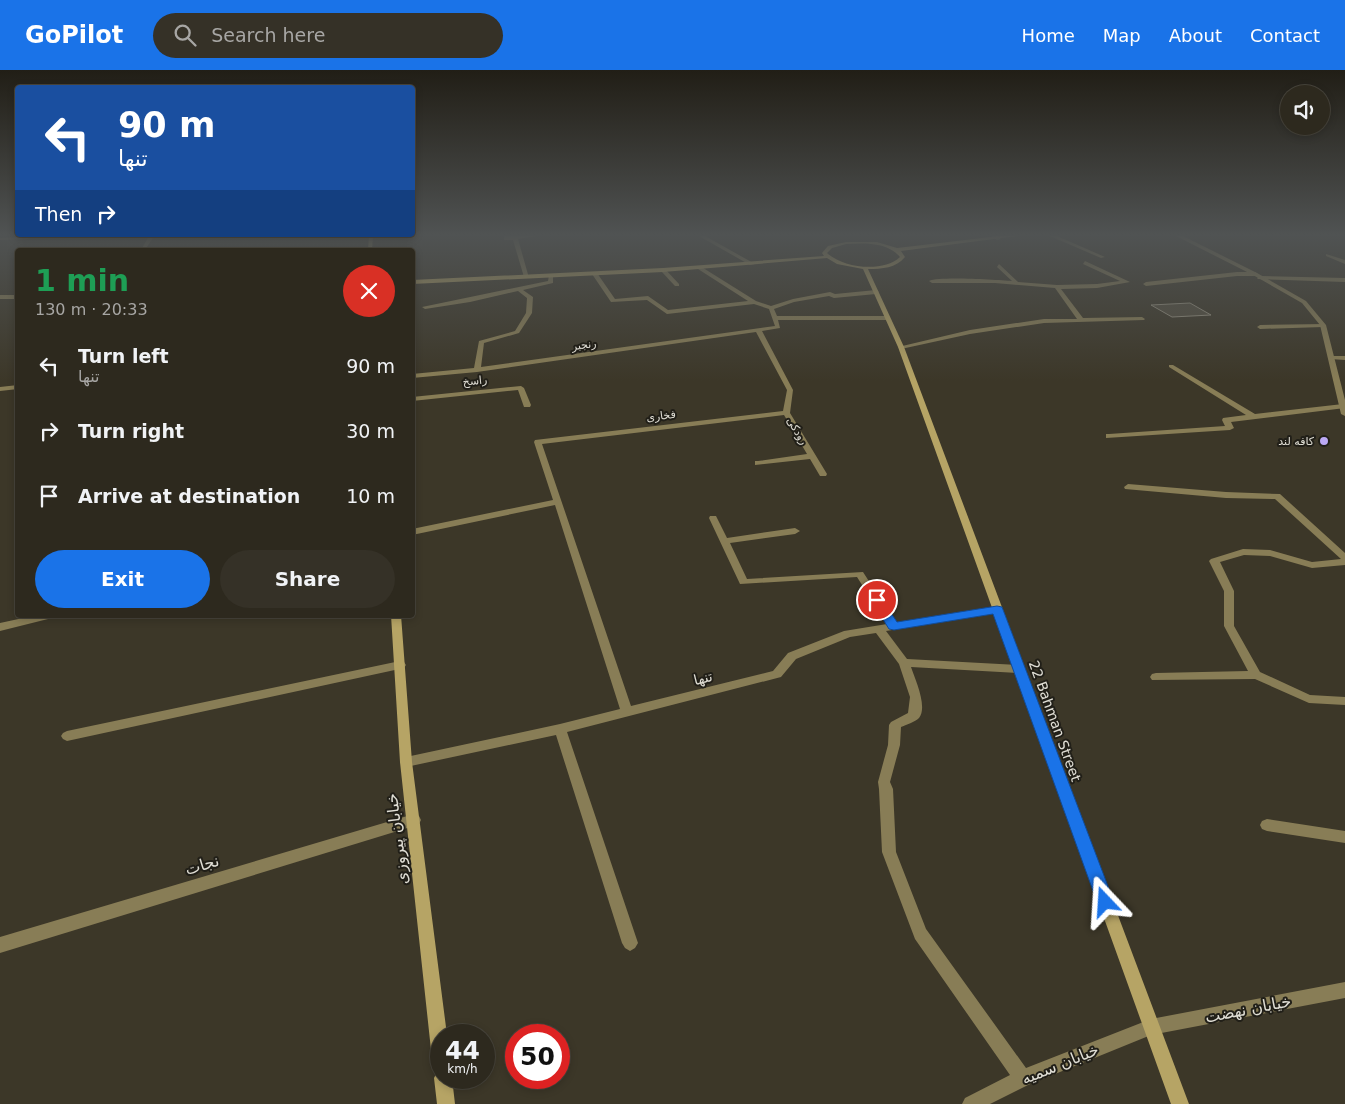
<!DOCTYPE html>
<meta charset="utf-8">
<style>
:root{--surface:#2d291e;--page:#353127;--text:#f1f3f6;--muted:#a7a6a4;--line:#48453c;--accent:#1a73e8}
body{margin:0;font-family:"DejaVu Sans","Noto Naskh Arabic",sans-serif;background:var(--page);color:var(--text);height:100vh;display:flex;flex-direction:column;font-size:19px;white-space:nowrap}
*{box-sizing:border-box;margin:0}
p{font-size:16px;color:var(--muted)}
.icon{flex:none;width:28px;height:28px;fill:none;stroke:currentColor;stroke-width:2;stroke-linecap:round;stroke-linejoin:round}
.map{position:relative;flex:1;overflow:hidden}
.side{position:absolute;left:15px;top:178px;width:400px;height:370px;display:flex;flex-direction:column;background:var(--surface);border-radius:5px;box-shadow:0 2px 8px #0003,0 0 0 1px var(--line)}
.side>*{flex:none}
.guide{position:absolute;left:15px;top:15px;width:400px;height:152px;border-radius:5px;box-shadow:0 2px 8px #0003,0 0 0 1px var(--line);background:#1a4fa0;color:#fff;overflow:hidden}
.controls{position:absolute;left:1280px;top:15px;display:grid;gap:10px}
.controls a{display:grid;place-items:center;width:50px;height:50px;border-radius:50%;background:var(--surface);box-shadow:0 2px 8px #0003,0 0 0 1px var(--line);font-size:25px}
.speed{position:absolute;left:430px;top:954px;display:flex;gap:10px;font-size:25px;font-weight:700;text-align:center}
.speed>*{display:grid;place-content:center;width:65px;height:65px;border-radius:50%;background:var(--surface);box-shadow:0 2px 8px #0003,0 0 0 1px var(--line);line-height:1}
.speed small{font-size:12px;font-weight:400}
.speed .limit{border:8px solid #d22;background:#fff;color:#111}
.pin{position:absolute;display:grid;place-items:center;width:42px;height:42px;color:#fff;margin:-21px;border:2px solid #fff;border-radius:50%;box-shadow:0 1px 5px #0007}
.me{position:absolute;width:55px;margin:-28px;rotate:340deg;stroke-linejoin:round;filter:drop-shadow(0 0 4px #0008)}
.turn{display:flex;align-items:center;gap:18px;height:105px;padding:0 20px;font-size:22px}
.turn .icon{width:65px;height:65px;stroke-width:2.5}
.turn b{display:block;font-size:35px;line-height:42px}
.then{display:flex;align-items:center;height:48px;padding:0 20px;background:#0003;gap:10px;font-size:19px}
.round{display:grid;place-items:center;flex:none;width:52px;height:52px;border-radius:26px;background:var(--page)}
.summary{display:flex;align-items:center;justify-content:space-between;height:85px;padding:0 20px}
h1{font-size:30px;font-weight:800;line-height:38px;color:#1e9e55}
.action{display:flex;gap:10px;margin-top:auto;padding:10px 20px}
.action a{flex:1;height:58px;border-radius:30px;background:var(--accent);color:#fff;font-size:20px;font-weight:800;line-height:58px;text-align:center}
.action a+a{background:var(--page);color:var(--text)}
ul{padding:0;list-style:none}
li{display:flex;align-items:center;gap:15px;height:65px;padding:0 20px}
li div{flex:1}
li b{display:block;font-size:19px}
li em{font-style:normal}
header{display:flex;align-items:center;gap:30px;box-sizing:border-box;height:70px;padding:0 25px;background:var(--accent);color:#fff}
header strong{font-size:24px}
nav{display:flex;gap:28px;margin-inline-start:auto;font-size:18px}
.search{width:350px;height:45px;background:var(--page);display:flex;align-items:center;gap:12px;box-sizing:border-box;padding:0 18px;border-radius:28px;color:var(--muted);font-size:19px}
.map>svg:first-child{display:block}
.building{fill:#514c3d;stroke:#95907f}
.lines{fill:none;stroke-linecap:round;stroke-linejoin:round}
.minor{fill:#887d56;fill-rule:evenodd}
.tertiary{fill:#887d56;fill-rule:evenodd}
.secondary{fill:#b6a465;fill-rule:evenodd}
.route{fill:#1a73e8;stroke:#114b97}
.poi-dot{fill:#bca9f5;stroke:#211f18;stroke-width:2}
.labels{text-anchor:middle;dominant-baseline:central;stroke-width:4;stroke-linejoin:round;paint-order:stroke}
.far-street-label{font-size:11px;fill:#e0ded5;stroke:#211f18}
.far-poi-label{font-size:11px;fill:#e0ded5;stroke:#211f18;text-anchor:end}
.street-label{font-size:14px;fill:#e0ded5;stroke:#211f18}
.near-street-label{font-size:16px;fill:#e0ded5;stroke:#211f18}
</style>
<header>
<strong>GoPilot</strong>
<div class="search"><svg class="icon" aria-label="search" viewBox="0 0 24 24"><circle cx="10" cy="10" r="6"/><path d="M15 15l6 6"/></svg>Search here</div>
<nav><a>Home</a><a>Map</a><a>About</a><a>Contact</a></nav>
</header>
<div class="map">
<svg width="1345" height="1034" viewBox="0 0 1345 1034">
<rect width="100%" height="100%" fill="#3c3728"/>
<!-- building -->
<path class="building" d="M1190,233L1211,245L1172,247L1151,235Z"/>
<g class="lines">
<!-- minor -->
<g class="minor">
<path d="M149,166H154L145,180H141Z"/>
<path d="M504,166H536L518,169L529,208L524,207L513,170H504Z"/>
<path d="M699,166H705L755,194L750,195Z"/>
<path d="M992,166H998L1001,169L997,170Z"/>
<path d="M1050,166H1057L1105,187L1101,188Z"/>
<path d="M30,167L28,169L0,170V168Z"/>
<path d="M1326,184L1345,190V194L1326,186Z"/>
<path d="M1085,191L1130,212L1097,218L1061,219L1083,248L1142,247L1145,249L1144,250L1044,253L970,264L901,279L898,277L970,260L1044,249H1077L1055,218L995,213H932L929,211C940,206 997,210 1012,211L997,197L999,194L1018,212L1057,215L1097,214L1120,211L1083,194Z"/>
<path d="M700,196L756,231L771,236L793,229L830,222L835,224L876,220L879,222L876,224L834,228L829,226L794,232L774,239L777,246H887L890,248L887,250H778L780,258L762,261L793,320L790,343L827,404L826,406H820L810,389L755,395V391H758L807,384L784,345L542,374L631,636L773,601L788,583L844,561L887,554L857,507L740,514L709,448L710,446H716L727,468L795,458L800,461L795,464L730,473L747,509L863,502L896,553L997,537L1001,538L1002,540L1001,542L997,543L886,561L907,589L1019,595L1023,596L1025,599L1023,602L1019,603L911,597C915,609 928,637 919,648C915,652 906,655 901,657L900,675L890,712L893,719L896,782L926,859L1026,998L1151,949L1345,912V928L1151,965L1028,1015L990,1034H962L965,1028L1010,1005L915,869L882,782L879,719L878,712L888,675L889,655L891,652L908,643L910,627L899,594L876,563L850,567L796,589L781,607L567,662L638,873L635,878L630,881L625,878L622,873L556,665L406,697L402,696L400,692L402,688L406,687L560,654L620,639L555,435L412,465V459L553,430L534,372L535,370L783,341L787,320L756,262L477,302L412,308V304L474,298L479,271L515,261L526,243L527,228L518,221L470,232L425,239L422,237L548,211L549,205H553V213L523,220L533,227L532,243L519,263L484,273L481,297L775,256L769,239L754,234L667,244L647,230L611,232L592,204L597,203L615,229L648,226L668,240L748,231L698,199Z"/>
<path d="M661,199H665L679,214V216H675L661,201Z"/>
<path d="M1237,202H1255L1258,204L1255,206H1237L1146,216L1143,214L1146,212Z"/>
<path d="M1260,206L1345,208V212L1258,209L1257,208Z"/>
<path d="M1325,254V256L1323,257L1260,259L1257,257L1260,255Z"/>
<path d="M1332,286H1345V290L1330,289V287Z"/>
<path d="M1169,295H1173L1255,344L1343,334H1345V338L1231,352L1234,358L1230,360L1106,368V364H1109L1225,356L1222,350L1223,348L1246,345L1169,297Z"/>
<path d="M18,315V319L0,321V317Z"/>
<path d="M521,316L524,318L531,335L530,337H524L518,320L412,331V327Z"/>
<path d="M1128,414L1226,422L1280,424L1345,483V495L1312,498L1270,486L1244,485L1220,492L1234,521V556L1260,602L1310,625L1345,627V635L1309,633L1255,609L1152,610L1150,607L1152,604L1156,603L1248,601L1224,556V521L1209,491L1211,489L1243,479L1270,480L1312,492L1341,489L1275,429L1226,428L1125,419L1124,417Z"/>
<path d="M37,545H57L52,548L0,561V553Z"/>
<path d="M400,591L404,592L406,595L404,598L67,671L63,669L61,666L63,663L67,661Z"/>
<path d="M414,744L419,746L421,750L419,754L414,756L0,883V867Z"/>
<path d="M1267,749L1345,761V773L1267,761L1262,759L1260,755L1262,751Z"/>
</g>
<!-- tertiary -->
<g class="tertiary">
<path d="M1176,166H1183L1257,203L1306,231L1326,255L1345,330V346L1341,344L1320,255L1302,233L1253,205Z"/>
<rect x="0" y="225" width="18" height="4"/>
</g>
<!-- secondary -->
<g class="secondary">
<path d="M369,166H373L372,180H368Z"/>
<path d="M999,166H1017L901,181L905,187C896,198 882,199 868,199L904,277L1189,1034H1171L898,277L863,199L837,194L827,188L663,202L412,214V210L663,198L824,186L822,183L828,176L846,172H877L897,178ZM846,174C864,173 888,172 900,187C883,203 843,198 827,183L832,178Z"/>
<path d="M391,545H401L412,692L447,965H441V998L435,995L432,989L400,692Z"/>
<path d="M441,1000V1008H452L455,1034H437L434,1008L437,1002Z"/>
</g>
</g>
<!-- sky -->
<linearGradient id="sky" x2="0" y2="1"><stop stop-color="#211e16"/><stop offset="0.53" stop-color="#505353"/><stop offset="1" stop-color="#505353" stop-opacity="0"/></linearGradient>
<rect width="1345" height="311" fill="url(#sky)"/>
<!-- route -->
<path class="route" d="M877,527L881,528L897,552L997,536L1002,537L1114,832L1111,837L1105,840L1099,837L1097,832L993,544L894,560L889,559L871,530Z"/>
<!-- markers -->
<circle class="poi-dot" cx="1324" cy="371" r="5"/>
<g class="labels">
<!-- far-street labels -->
<g class="far-street-label">
<text transform="translate(584 275) rotate(-8)">رنجبر</text>
<text transform="translate(475 311) rotate(-6)">راسخ</text>
<text transform="translate(661 346) rotate(-7)">فخاری</text>
<text transform="translate(797 361) rotate(59)">رودکی</text>
</g>
<!-- far-poi labels -->
<g class="far-poi-label">
<text x="1314" y="371">كافه لند</text>
</g>
<!-- street labels -->
<g class="street-label">
<text transform="translate(703 608) rotate(-14)">تنها</text>
<text transform="translate(1055 651) rotate(70)">22 Bahman Street</text>
</g>
<!-- near-street labels -->
<g class="near-street-label">
<text transform="translate(397 769) rotate(-97)">خیابان پیروزی</text>
<text transform="translate(202 795) rotate(-17)">نجات</text>
<text transform="translate(1248 939) rotate(-11)">خیابان نهضت</text>
<text transform="translate(1060 994) rotate(-22)">خیابان سمیه</text>
</g>
</g>
</svg>
<div class="controls">
<a><svg class="icon" aria-label="sound" viewBox="0 0 24 24"><path d="M4 9h4l5-4v14l-5-4H4zM17 9q2 3 0 6"/></svg></a>
</div>
<div class="speed"><div>44<small>km/h</small></div><div class="limit">50</div></div>
<div class="pin" style="left:877px;top:530px;background:#d93025"><svg class="icon" aria-label="arrive" viewBox="0 0 24 24"><path d="M6 21V4h12l-3 4 3 4H6"/></svg></div>
<svg class="me" style="left:1105px;top:832px" viewBox="-20 -20 40 40"><path d="M0-17L14 15 0 8-14 15z" fill="#1a73e8" stroke="#fff" stroke-width="4"/></svg>
<div class="guide">
<div class="turn"><svg class="icon" aria-label="left" viewBox="0 0 24 24"><path d="M17 20v-9H6M10 6l-5 5 5 5"/></svg><div><b>90 m</b>تنها</div></div>
<div class="then">Then<svg class="icon" aria-label="right" viewBox="0 0 24 24"><path d="M7 20v-9h11M14 6l5 5-5 5"/></svg></div>
</div>
<section class="side">
<div class="summary"><div><h1>1 min</h1><p>130 m · 20:33</p></div><a class="round" style="background:#d93025;color:#fff"><svg class="icon" aria-label="close" viewBox="0 0 24 24"><path d="M6 6l12 12M18 6L6 18"/></svg></a></div>
<ul>
<li><svg class="icon" aria-label="left" viewBox="0 0 24 24"><path d="M17 20v-9H6M10 6l-5 5 5 5"/></svg><div><b>Turn left</b><p>تنها</p></div><em>90 m</em></li>
<li><svg class="icon" aria-label="right" viewBox="0 0 24 24"><path d="M7 20v-9h11M14 6l5 5-5 5"/></svg><div><b>Turn right</b></div><em>30 m</em></li>
<li><svg class="icon" aria-label="arrive" viewBox="0 0 24 24"><path d="M6 21V4h12l-3 4 3 4H6"/></svg><div><b>Arrive at destination</b></div><em>10 m</em></li>
</ul>
<div class="action"><a>Exit</a><a>Share</a></div>
</section>
</div>
